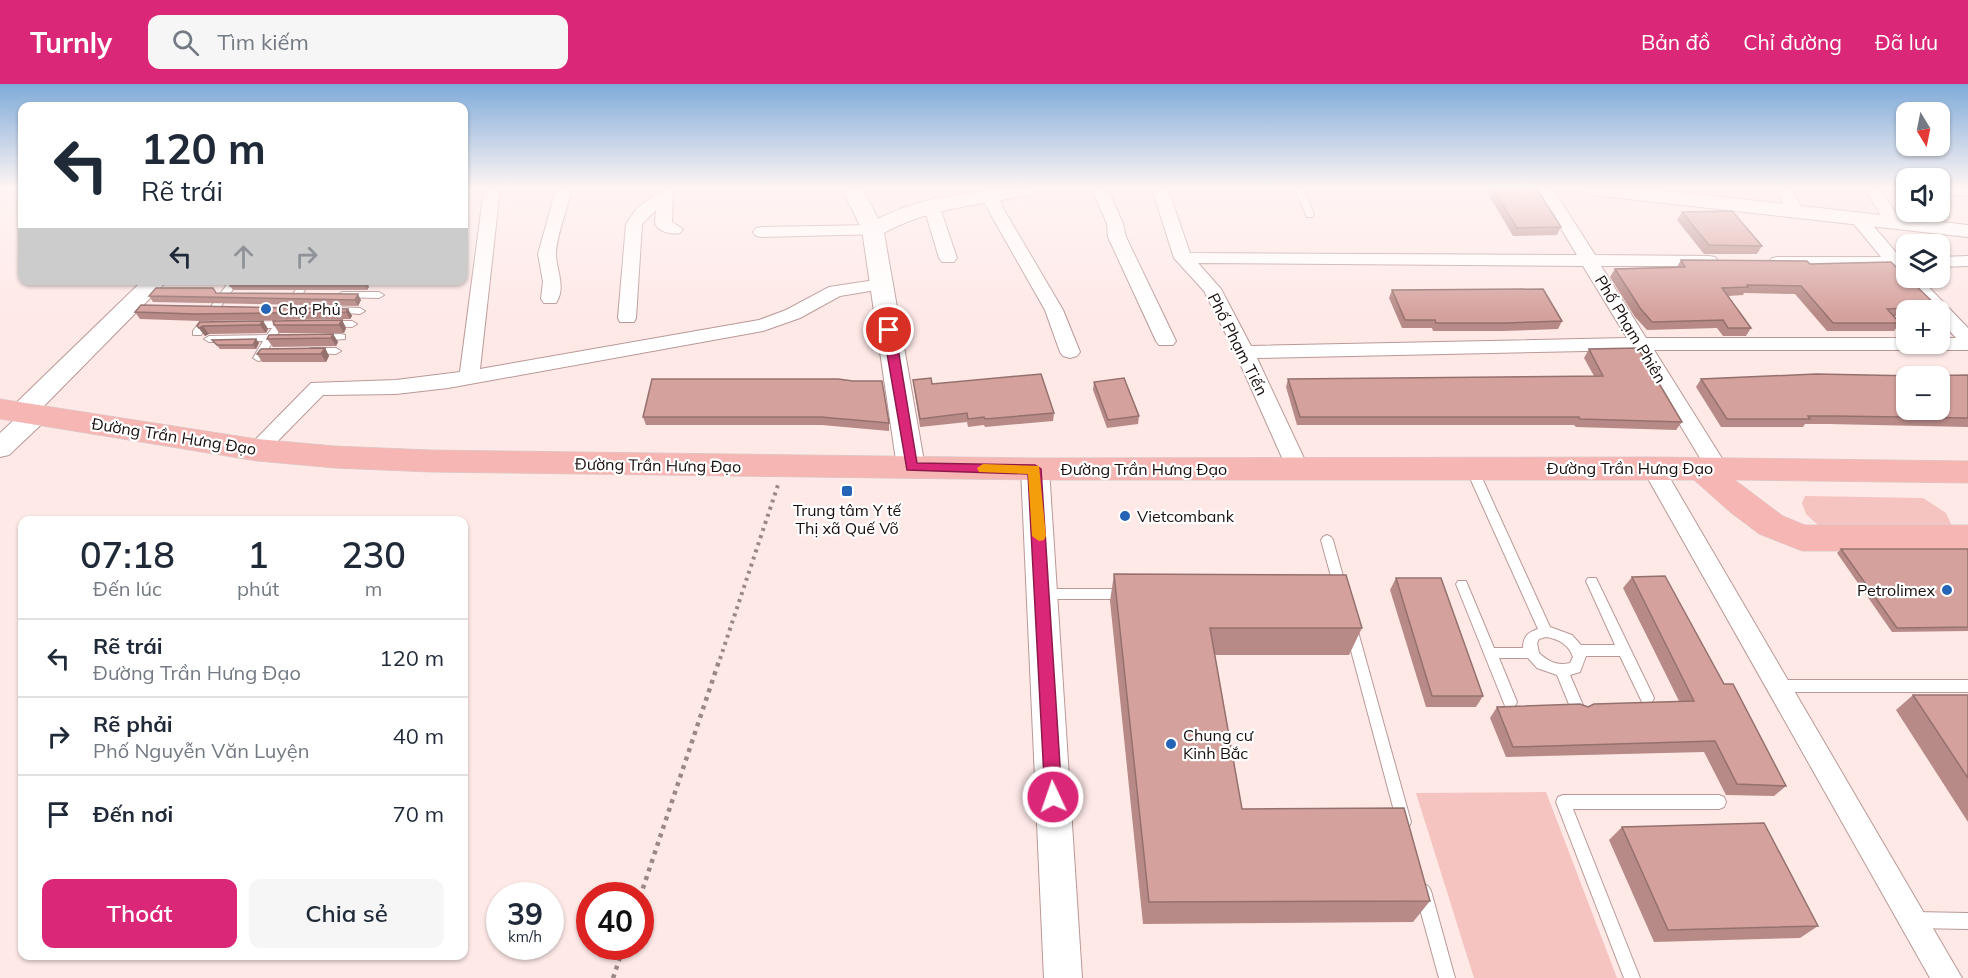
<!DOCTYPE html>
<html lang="vi">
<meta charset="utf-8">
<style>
:root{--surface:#fff;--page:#f6f6f7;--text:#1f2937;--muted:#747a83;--line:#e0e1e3;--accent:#db2777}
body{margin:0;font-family:Mulish,sans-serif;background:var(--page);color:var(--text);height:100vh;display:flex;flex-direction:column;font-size:22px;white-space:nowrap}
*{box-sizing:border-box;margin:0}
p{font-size:20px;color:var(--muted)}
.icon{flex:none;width:33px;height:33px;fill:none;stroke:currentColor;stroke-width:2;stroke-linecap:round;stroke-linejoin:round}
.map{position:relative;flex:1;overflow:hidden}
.panel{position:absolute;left:18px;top:432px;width:450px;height:444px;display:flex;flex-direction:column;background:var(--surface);border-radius:12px;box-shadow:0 2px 4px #0004}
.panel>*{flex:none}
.banner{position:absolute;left:18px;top:18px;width:450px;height:183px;border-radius:12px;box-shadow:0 2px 4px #0004;background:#fff;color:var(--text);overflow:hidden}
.needle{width:39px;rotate:170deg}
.buttons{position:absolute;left:1896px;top:18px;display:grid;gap:12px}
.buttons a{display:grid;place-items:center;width:54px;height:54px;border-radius:12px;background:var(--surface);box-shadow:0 2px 4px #0004;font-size:30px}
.speed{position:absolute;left:486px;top:798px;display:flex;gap:12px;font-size:30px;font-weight:700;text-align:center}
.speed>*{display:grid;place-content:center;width:78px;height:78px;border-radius:50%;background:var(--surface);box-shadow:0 2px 4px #0004;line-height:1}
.speed small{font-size:15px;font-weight:400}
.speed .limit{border:9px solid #d22;background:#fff;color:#111}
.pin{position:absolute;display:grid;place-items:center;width:51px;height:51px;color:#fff;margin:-26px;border:3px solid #fff;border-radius:50%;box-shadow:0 2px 6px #0007}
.me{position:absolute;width:66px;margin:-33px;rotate:357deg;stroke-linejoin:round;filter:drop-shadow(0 0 4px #0008)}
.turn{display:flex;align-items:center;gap:21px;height:126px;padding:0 24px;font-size:27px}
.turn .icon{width:78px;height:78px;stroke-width:2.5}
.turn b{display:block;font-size:42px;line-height:51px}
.lanes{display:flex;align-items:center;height:57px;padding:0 24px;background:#0003;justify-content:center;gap:30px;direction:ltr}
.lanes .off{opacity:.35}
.eta{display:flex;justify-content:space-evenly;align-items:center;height:102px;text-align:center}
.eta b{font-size:36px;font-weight:600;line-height:42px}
.action{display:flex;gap:12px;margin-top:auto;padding:12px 24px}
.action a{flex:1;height:69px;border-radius:12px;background:var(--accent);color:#fff;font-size:24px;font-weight:600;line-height:69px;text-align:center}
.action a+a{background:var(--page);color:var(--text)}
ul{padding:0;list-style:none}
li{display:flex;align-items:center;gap:18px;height:78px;padding:0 24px;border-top:2px solid var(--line)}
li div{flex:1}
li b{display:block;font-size:22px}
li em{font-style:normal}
header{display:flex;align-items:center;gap:36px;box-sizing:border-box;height:84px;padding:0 30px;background:var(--accent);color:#fff}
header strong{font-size:28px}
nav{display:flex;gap:33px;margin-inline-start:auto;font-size:21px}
.search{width:420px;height:54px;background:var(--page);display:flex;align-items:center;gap:15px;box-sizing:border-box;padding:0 21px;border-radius:12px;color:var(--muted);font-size:22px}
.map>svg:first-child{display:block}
.green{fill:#f5c3c0}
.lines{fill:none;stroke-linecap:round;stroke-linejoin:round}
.service-casing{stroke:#b99997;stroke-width:2}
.minor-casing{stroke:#b99997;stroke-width:2}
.tertiary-casing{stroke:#b99997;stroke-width:2}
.trunk-casing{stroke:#d1cfcf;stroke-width:1}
.path-far1{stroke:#998886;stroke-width:4;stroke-dasharray:3 4.5;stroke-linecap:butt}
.path{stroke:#998886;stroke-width:4.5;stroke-dasharray:4 5;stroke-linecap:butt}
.service{fill:#fff;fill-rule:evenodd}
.minor{fill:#fff;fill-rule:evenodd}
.tertiary{fill:#fff;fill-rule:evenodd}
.trunk{fill:#f6b7b4;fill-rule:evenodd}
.wall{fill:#b78a87}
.shaded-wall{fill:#95716e}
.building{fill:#d5a19d;stroke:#95716e;stroke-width:1.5;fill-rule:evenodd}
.route{fill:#db2777;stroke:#8e194d;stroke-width:1.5}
.slow{fill:#f59e0b}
.poi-dot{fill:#2564b6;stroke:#fff;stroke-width:2}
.labels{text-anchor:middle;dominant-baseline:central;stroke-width:4.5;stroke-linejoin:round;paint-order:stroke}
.poi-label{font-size:16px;fill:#190e0d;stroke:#fff;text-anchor:start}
.street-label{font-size:16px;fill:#190e0d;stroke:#fff}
</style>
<header>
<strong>Turnly</strong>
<div class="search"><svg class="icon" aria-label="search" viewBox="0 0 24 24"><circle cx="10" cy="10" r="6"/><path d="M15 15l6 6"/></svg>Tìm kiếm</div>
<nav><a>Bản đồ</a><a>Chỉ đường</a><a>Đã lưu</a></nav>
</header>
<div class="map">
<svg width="1968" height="894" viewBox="0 0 1968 894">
<rect width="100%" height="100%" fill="#fee9e7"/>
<!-- green -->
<g class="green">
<path d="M1805,412L1923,414L1946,429L1951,440V447L1822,445L1806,430L1802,419Z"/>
<path d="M1546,708L1617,894H1474L1416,709Z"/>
</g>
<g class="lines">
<!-- service casing -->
<g class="service-casing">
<g id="service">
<path d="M1295,105H1304L1314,131L1313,133H1307L1306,131Z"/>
<path d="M231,198L236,201L201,251H193V247L228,199Z"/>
<path d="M303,198L308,201L286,237L293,240L292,242L282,243L277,251L286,252L287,254L282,257H273L262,276L258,277L253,274L263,257L209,258L204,255L209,252L267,251L272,244H249L244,241L249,238L276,237L300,199Z"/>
<path d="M342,208H379L384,211L379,214L339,213L337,211Z"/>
<path d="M335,223L360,224L365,227L360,230L332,228V224Z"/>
<path d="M330,237H352L357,240L352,243L326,242V238Z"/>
<path d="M341,250L345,251V255L321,257L316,254L321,251Z"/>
<path d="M311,264H336L341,267L336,270L307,269L306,267Z"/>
<path d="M1471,379L1477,383L1550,543L1572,551L1581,561H1615L1586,497L1588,494H1596L1654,614L1652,618L1647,620L1642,618L1620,572H1586L1580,588L1570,591L1585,626L1583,630L1578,632L1573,630L1557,591L1537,584L1528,574H1499L1517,618L1515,622L1510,624L1505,622L1456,500L1458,497H1466L1494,564H1523C1523,553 1528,548 1538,545L1465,383ZM1546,553C1559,555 1569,561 1573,573L1570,579C1557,582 1549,578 1539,569L1537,559L1539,555Z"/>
<path d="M1327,451L1331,453L1333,456L1347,507L1345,511H1337L1335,507L1321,456L1323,453Z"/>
<path d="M1043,505H1125L1129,506L1131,510L1129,514L1125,515H1043L1039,514L1037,510L1039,506Z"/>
<path d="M1351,539L1356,540L1357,544L1411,738L1409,743L1404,745L1399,743L1397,738L1345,544L1346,540Z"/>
<path d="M1779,596H1968V608H1779L1774,606L1772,602L1774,598Z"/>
<path d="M1563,711H1719L1724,713L1726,718L1724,723L1719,725H1573L1640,894H1624L1556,718L1558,713Z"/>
<path d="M1423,799L1428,802L1431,807L1455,894H1439L1415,807L1418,802Z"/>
<path d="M1914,828L1968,829V845L1914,844L1908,842L1906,836L1908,830Z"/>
</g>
</g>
<!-- minor casing -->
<g class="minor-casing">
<g id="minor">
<path d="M484,105H500L480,285L759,236L786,226L829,203L882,195L888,196L891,200L888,204L840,212L800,234L763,247L448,304L396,310L323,311L264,371L257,373L250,371L246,366L250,361L311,299L396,296L460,288Z"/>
<path d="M556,105H572C568,122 555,156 556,172C557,187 566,204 556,219H544L541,215L543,198L538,170Z"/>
<path d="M657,105H673L672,138L683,145L680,149C671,151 660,148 655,140L656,126L642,140L636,234L634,238H620L618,234L626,140L638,123L658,109Z"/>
<path d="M980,105H996L1003,124L1063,226L1080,268L1077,272L1070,274L1063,272L1060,268L1045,226L987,124Z"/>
<path d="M1092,105H1108L1123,140L1126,153L1176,257L1173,261H1159L1156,257L1108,153L1107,140Z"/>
<path d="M1152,105H1168L1190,169L1577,171L1537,105H1553L1595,171L1709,172L1715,173L1718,177L1715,181L1709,182H1601L1646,254H1906V260H1940V254H1956L1940,236V226H1931L1904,198L1901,194L1906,189V194H1920L1968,244V266H1654L1728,384L1725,389L1717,392L1709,389L1635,266L1257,274L1309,385L1306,390L1298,393L1290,390L1287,385L1235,268L1204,207L1174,174ZM1198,179L1583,182L1627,254L1251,262L1221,205Z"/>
<path d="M1776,105H1792L1803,127L1801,131H1789Z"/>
<path d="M1865,105H1881L1901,138L1899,142H1887Z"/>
<path d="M1940,105H1968V112L1942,110L1940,109Z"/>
<path d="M932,119L940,124L957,174L954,178H942L939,174L924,124Z"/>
<path d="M1857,129L1863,130L1900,173H1906V189H1895L1890,183H1778L1772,182L1769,178L1772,174L1778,173H1881L1849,134Z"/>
<path d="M873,141L879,142L882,146L879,150L762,153L756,152L753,148L756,144L762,143Z"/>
<path d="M1968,172V182L1940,183V173Z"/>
<path d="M1653,376L1661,379L1962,894H1930L1642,384L1645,379Z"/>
</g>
</g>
<!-- tertiary casing -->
<g class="tertiary-casing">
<g id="tertiary">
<path d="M842,105H863L878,135C926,110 985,105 1038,105L1035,109L1028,111C980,121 928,124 884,149L925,383L921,390L911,393L901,390L897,383L862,146Z"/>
<path d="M1583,105H1653L1968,141V153L1593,111L1586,109Z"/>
<path d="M143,196H168L43,323L50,330L46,336L9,371L0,373V349L15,335L9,328L13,322Z"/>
<path d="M1035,375L1045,378L1049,385L1082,894H1044L1021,385L1025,378Z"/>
</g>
</g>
<!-- trunk casing -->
<g class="trunk-casing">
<path id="trunk" d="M0,315L257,355L335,362L430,366L1035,374L1653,373L1968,377V399L1735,396L1783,432L1805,441H1968V467H1802L1759,450L1730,428L1694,396H1035L430,388L335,384L257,377L0,335Z"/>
</g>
<!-- path-far1 -->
<path class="path-far1" d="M720,575L778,401"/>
<!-- path -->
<g class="path">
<path d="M640,813L720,574"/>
<path d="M613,894L624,862"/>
</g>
<!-- service -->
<use href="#service" class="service"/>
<!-- minor -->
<use href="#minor" class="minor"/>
<!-- tertiary -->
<use href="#tertiary" class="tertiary"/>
<!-- trunk -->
<use href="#trunk" class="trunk"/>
</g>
<!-- wall -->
<g class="wall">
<path d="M1485,105H1537L1561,143L1557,151L1513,152Z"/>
<path d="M1682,128L1762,162L1757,170H1704L1677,136Z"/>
<path d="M1681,176L1810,180L1938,223L1935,226H1906V232H1894L1900,239L1894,247H1827L1795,210L1744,209L1743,211L1728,212L1751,244L1746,252H1723L1717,244L1647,246L1635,233L1610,193L1615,185L1677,183Z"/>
<path d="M367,199L369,203L367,206H233L230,202Z"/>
<path d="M1392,206L1562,237L1558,245L1503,247H1433L1432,244H1402L1389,214Z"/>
<path d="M217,209L361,216L358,222L153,218L149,212Z"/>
<path d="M348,225L352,232L350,235L200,237L140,235L135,228Z"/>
<path d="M342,236L346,244L344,249H279L274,241Z"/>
<path d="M263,237L268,245L266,249L209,250L205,252L197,242Z"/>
<path d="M333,250L338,258L336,262L273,263L267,255Z"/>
<path d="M256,255L259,259L256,265H220L212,256Z"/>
<path d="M325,264L329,272L326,278H262L257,270Z"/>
<path d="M1589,265L1682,338L1676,346L1576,343L1574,341H1297L1286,303L1288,295L1594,292L1584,274Z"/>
<path d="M1968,291V343L1828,340H1805L1803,343H1721L1696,303L1701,295Z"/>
<path d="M652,295L889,339V347L822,341H646L643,333Z"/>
<path d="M913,296L1054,329L1053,337L985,343L984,341L968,343L967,338L920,343Z"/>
<path d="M1094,298L1139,332L1138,340L1107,344L1093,306Z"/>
<path d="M1841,465H1968V547L1892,548L1837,469Z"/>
<path d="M1114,490L1362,544L1349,571H1215L1242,725L1430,817L1413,838L1143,840L1110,517Z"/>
<path d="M1632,493L1724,600L1786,702L1774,712L1726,711L1704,668L1506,673L1490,634L1497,623H1588L1679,617L1623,504Z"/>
<path d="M1396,494L1483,612L1476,623H1426L1390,506Z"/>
<path d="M1913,611H1968V738L1896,626Z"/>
<path d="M1622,743L1818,842L1800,854L1654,858L1609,756Z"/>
</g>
<!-- shaded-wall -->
<g class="shaded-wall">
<path d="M367,199L369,203L367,206L365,202Z"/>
<path d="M358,210L361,216L358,222L355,216Z"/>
<path d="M348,225L352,232L350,235L346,228Z"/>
<path d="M342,236L346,244L344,249L339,241Z"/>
<path d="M263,237L268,245L266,249L260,241Z"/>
<path d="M203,242L209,250L205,252L199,244Z"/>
<path d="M333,250L338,258L336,262L331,254Z"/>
<path d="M256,255L259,259L256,265L253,261Z"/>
<path d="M325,264L329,272L326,278L321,270Z"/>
</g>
<!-- building -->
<g class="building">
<path d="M1493,105H1537L1561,143L1517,144Z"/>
<path d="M1732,127L1762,162L1709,161L1682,128Z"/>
<path d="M1681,176L1807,177L1810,180L1891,178L1938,223L1887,225L1900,239H1833L1801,202L1747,201L1748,203L1722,204L1751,244H1728L1723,236L1652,238L1640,224L1615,185L1685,183Z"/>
<path d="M233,198L367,199L365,202H230Z"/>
<path d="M156,204H213L216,209L358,210L355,216L149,212Z"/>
<path d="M1543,205L1562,237L1506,239H1436L1435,236H1405L1392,206Z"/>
<path d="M141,221L348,225L346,228L195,230L135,228Z"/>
<path d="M342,236L339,241H274L273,237Z"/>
<path d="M263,237L260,241L203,242L199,244L197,242L200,238Z"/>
<path d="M333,250L331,254L267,255L269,251Z"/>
<path d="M256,255L253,261H217L212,256Z"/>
<path d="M325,264L321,270H257L261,265Z"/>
<path d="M1638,264L1682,338L1580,335L1579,333H1300L1288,295L1603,292L1589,265Z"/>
<path d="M1041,290L1054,329L985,335L984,333L968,335L967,329L920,335L913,296L931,294L932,300Z"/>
<path d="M1816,290L1917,292L1968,291V334L1835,332H1808L1810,335H1727L1701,295ZM1906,292H1940V326H1906Z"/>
<path d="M1124,294L1139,332L1108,336L1094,298Z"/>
<path d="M652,295H838L853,297H882L889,339L821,333H643Z"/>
<path d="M1841,465H1968V543L1897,544Z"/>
<path d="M1114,490L1346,491L1362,544H1210L1242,725L1404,724L1430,817L1149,818Z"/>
<path d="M1665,492L1724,600H1733L1786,702L1737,700L1715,657L1513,663L1497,623L1580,620L1588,623L1594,620L1694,617L1632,493Z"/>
<path d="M1396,494H1441L1483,612H1432Z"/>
<path d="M1913,611H1968V694Z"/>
<path d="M1764,739L1818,842L1668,846L1622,743Z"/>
</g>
<!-- sky -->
<linearGradient id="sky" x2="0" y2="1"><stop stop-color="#7fabd9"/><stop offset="0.45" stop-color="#fff5f4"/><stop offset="1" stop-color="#fff5f4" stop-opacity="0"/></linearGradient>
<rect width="1968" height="231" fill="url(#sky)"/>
<!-- route -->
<path class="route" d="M889,243L895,246L917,379L1035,381L1041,385L1062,713L1059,719L1053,721L1047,719L1045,713L1028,390L907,386L883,246Z"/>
<!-- slow -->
<path class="slow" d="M983,380L1039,382L1046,452L1044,456L1039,457L1032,452L1028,390L979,388L977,384Z"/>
<!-- markers -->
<g class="poi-dot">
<circle cx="266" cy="225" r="6"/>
<rect x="841" y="401" width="12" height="12" rx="3"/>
<circle cx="1125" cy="432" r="6"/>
<circle cx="1947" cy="506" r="6"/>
<circle cx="1171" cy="660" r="6"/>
</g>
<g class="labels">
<!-- poi labels -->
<g class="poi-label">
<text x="278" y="225">Chợ Phủ</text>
<text x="847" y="426" text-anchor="middle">Trung tâm Y tế<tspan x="847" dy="18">Thị xã Quế Võ</tspan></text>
<text x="1137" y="432">Vietcombank</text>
<text x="1935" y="506" text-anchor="end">Petrolimex</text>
<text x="1183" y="651">Chung cư<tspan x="1183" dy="18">Kinh Bắc</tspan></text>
</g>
<!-- street labels -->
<g class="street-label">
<text transform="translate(1631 245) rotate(59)">Phố Phạm Phiên</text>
<text transform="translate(1238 260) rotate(63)">Phố Phạm Tiến</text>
<text transform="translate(174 352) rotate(9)">Đường Trần Hưng Đạo</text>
<text transform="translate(658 381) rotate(1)">Đường Trần Hưng Đạo</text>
<text x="1630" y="384">Đường Trần Hưng Đạo</text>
<text x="1144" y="385">Đường Trần Hưng Đạo</text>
</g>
</g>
</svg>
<div class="buttons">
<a><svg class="needle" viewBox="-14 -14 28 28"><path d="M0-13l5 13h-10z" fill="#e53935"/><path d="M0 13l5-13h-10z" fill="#747a83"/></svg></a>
<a><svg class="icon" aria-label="sound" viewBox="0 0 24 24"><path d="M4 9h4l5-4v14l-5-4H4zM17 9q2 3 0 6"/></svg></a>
<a><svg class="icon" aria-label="layers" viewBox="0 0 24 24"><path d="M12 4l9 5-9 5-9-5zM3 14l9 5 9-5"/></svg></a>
<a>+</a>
<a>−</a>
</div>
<div class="speed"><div>39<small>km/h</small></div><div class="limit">40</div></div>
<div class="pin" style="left:889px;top:246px;background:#d93025"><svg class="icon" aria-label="arrive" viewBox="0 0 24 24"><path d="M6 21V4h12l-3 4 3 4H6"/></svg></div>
<svg class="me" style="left:1053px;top:713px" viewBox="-20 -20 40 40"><circle r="17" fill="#db2777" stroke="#fff" stroke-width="3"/><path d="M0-11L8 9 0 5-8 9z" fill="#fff"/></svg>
<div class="banner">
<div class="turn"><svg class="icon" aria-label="left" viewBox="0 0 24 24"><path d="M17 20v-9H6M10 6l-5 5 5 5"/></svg><div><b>120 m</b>Rẽ trái</div></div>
<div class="lanes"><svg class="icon" aria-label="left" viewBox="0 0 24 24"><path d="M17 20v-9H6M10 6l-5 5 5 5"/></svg><svg class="icon off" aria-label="ahead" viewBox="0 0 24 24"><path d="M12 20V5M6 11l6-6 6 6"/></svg><svg class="icon off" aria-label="right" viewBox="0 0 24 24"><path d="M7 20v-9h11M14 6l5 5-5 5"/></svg></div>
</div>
<section class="panel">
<div class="eta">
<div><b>07:18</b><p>Đến lúc</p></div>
<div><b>1</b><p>phút</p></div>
<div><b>230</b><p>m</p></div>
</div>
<ul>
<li><svg class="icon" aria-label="left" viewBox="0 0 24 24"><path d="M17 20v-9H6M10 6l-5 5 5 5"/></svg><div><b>Rẽ trái</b><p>Đường Trần Hưng Đạo</p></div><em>120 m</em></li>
<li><svg class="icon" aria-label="right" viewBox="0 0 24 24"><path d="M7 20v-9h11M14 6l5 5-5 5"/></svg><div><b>Rẽ phải</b><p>Phố Nguyễn Văn Luyện</p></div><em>40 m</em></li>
<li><svg class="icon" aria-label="arrive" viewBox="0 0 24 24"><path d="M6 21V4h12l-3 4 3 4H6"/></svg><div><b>Đến nơi</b></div><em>70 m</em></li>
</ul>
<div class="action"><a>Thoát</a><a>Chia sẻ</a></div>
</section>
</div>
